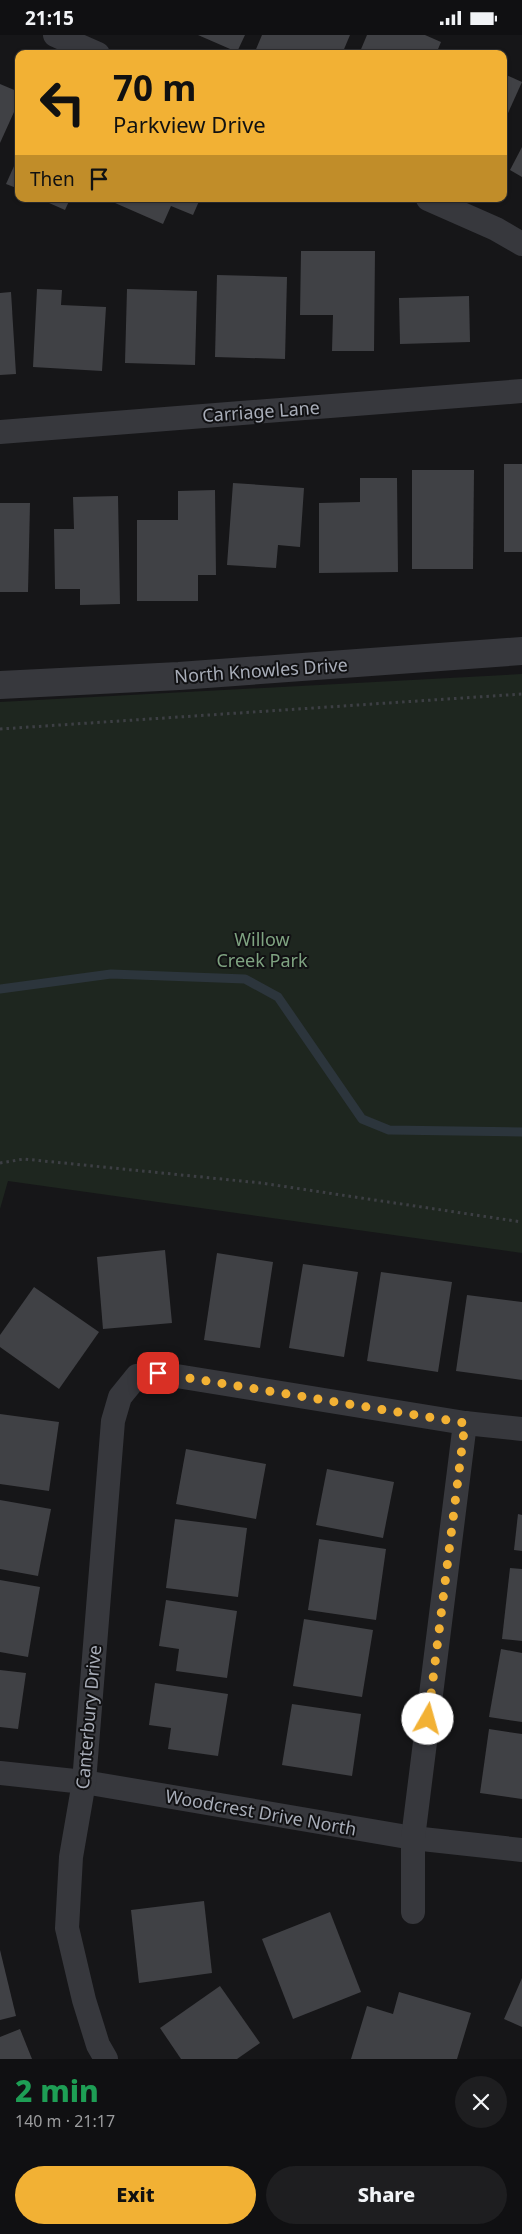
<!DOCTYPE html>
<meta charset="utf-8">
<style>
:root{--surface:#101012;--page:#1e1e20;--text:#f1f3f6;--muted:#9c9d9f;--line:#303032;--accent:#f2b134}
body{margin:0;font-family:"Noto Sans",sans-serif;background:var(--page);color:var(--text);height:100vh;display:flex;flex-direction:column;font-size:19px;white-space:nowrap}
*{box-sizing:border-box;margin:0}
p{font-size:16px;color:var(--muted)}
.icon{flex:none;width:28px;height:28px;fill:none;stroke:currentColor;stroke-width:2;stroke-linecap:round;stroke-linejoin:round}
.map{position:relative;height:2024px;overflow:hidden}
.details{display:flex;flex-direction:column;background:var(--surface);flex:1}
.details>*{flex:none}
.banner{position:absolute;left:15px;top:15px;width:492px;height:152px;border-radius:10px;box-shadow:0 1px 4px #0004,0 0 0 1px var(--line);background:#f2b134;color:#111;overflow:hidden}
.pin{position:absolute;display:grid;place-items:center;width:42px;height:42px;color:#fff;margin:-21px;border-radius:10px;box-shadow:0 2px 8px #0006}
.me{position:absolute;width:55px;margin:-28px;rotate:7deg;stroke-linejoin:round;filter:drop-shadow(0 0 4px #0008)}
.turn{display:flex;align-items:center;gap:18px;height:105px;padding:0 15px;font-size:22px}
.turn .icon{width:65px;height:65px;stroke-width:2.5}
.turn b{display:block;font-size:35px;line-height:42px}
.then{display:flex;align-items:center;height:48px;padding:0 15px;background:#0003;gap:10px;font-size:19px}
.round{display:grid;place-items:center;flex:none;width:52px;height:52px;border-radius:26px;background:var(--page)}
.overview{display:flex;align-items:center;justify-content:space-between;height:85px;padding:0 15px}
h1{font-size:30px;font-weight:800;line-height:38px;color:#1e9e55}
.button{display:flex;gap:10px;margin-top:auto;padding:10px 15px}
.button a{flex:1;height:58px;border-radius:30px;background:var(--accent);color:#111;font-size:20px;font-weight:800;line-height:58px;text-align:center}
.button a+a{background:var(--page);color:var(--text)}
.status{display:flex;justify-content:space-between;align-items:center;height:35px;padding:0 25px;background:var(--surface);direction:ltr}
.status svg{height:14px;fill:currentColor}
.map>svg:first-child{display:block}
.green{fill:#1e261f}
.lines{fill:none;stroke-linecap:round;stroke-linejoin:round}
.stream{stroke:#2c353c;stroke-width:9}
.building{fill:#404145}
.path{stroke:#3d3f44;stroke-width:3;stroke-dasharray:2.5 4;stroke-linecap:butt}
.minor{stroke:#37383d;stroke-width:24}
.tertiary{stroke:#37383d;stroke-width:28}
.route{stroke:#f2b134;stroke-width:9;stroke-dasharray:0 16.2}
.labels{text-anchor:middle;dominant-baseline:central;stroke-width:4;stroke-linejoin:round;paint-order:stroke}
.street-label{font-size:18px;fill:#a8adb8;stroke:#111113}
.park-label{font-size:18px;fill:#7fa381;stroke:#111113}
</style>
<div class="status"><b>21:15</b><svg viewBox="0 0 49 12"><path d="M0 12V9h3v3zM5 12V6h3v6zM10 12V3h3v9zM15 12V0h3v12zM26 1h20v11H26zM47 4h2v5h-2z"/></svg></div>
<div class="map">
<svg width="522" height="2024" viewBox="0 0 522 2024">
<rect width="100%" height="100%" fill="#161618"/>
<!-- green -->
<path class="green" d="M522,639V1218L8,1146L0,1174V667Z"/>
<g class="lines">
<!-- stream -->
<path class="stream" d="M0,954L111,939L245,944L278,962L362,1084L389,1095L522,1097"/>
</g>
<!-- building -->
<g class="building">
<path d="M198,0H245L237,17Z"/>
<path d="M262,0H350L342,19H254Z"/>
<path d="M367,0H425L441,7L436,19H359Z"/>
<path d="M504,39L522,47L504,87Z"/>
<path d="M0,49L19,57V66L0,108Z"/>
<path d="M522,112V142L510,135Z"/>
<path d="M19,120V154L6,149Z"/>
<path d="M40,164H70L65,175Z"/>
<path d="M106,164H200L193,180L171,171L163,189Z"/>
<path d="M301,216H375L374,316H332L333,280H300Z"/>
<path d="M217,240L287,242L285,324L215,322Z"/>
<path d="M37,254L62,255L61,270L106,272L102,336L33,332Z"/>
<path d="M127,254L197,256L195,330L125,328Z"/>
<path d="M11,257L16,339L0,340V258Z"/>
<path d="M469,261L470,307L400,309L399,263Z"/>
<rect x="504" y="429" width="18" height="88"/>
<path d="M412,435H474L473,534H412Z"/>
<path d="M360,443H397L398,537L319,538V468L360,467Z"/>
<path d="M233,448L304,453L300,512L278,510L276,533L227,530Z"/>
<path d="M215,455L216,540H198V566H137V485H178V456Z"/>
<path d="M118,461L120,569L80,570V554H55L54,494H74L73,462Z"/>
<path d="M0,468H30L28,557H0Z"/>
<path d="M165,1215L172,1288L103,1294L97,1222Z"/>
<path d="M217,1218L273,1227L260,1313L204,1305Z"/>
<path d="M303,1229L358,1237L344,1322L289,1313Z"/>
<path d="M381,1237L452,1247L438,1337L367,1326Z"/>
<path d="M34,1252L99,1297L59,1354L0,1312V1300Z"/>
<path d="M467,1260L522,1267V1345L456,1336Z"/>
<path d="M0,1379L59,1387L49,1456L0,1449Z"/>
<path d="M186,1414L266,1429L256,1484L176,1469Z"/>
<path d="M327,1434L394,1447L383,1503L316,1490Z"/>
<path d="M0,1465L51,1474L38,1541L0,1534Z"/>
<path d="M518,1479L522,1480V1516L514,1515Z"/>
<path d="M175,1484L247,1493L238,1562L166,1553Z"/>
<path d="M319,1504L386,1514L376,1585L308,1575Z"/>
<path d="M510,1533L522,1534V1606L502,1604Z"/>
<path d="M0,1545L40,1552L28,1622L0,1617Z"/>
<path d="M166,1565L237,1576L227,1643L176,1636L179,1614L159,1611Z"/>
<path d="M304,1584L373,1595L362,1662L293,1651Z"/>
<path d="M501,1614L522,1618V1687L489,1682Z"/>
<path d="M0,1635L26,1638L18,1694L0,1692Z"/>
<path d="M155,1648L228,1659L218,1721L168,1714L171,1693L149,1690Z"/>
<path d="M292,1669L361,1679L352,1741L282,1730Z"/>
<path d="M489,1694L522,1699V1764L480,1758Z"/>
<path d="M204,1866L212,1938L139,1948L131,1875Z"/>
<path d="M330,1877L361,1957L293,1984L262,1904Z"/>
<path d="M0,1915L16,1981L0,1985Z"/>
<path d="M522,1943V1992L504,1984Z"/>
<path d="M220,1951L260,2008L237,2024H181L160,1993Z"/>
<path d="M399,1957L471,1978L457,2024H351L367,1971L393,1979Z"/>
<path d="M20,1994L32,2024H0V2002Z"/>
</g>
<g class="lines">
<!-- path -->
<g class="path">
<path d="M0,694L522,659"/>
<path d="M0,1128L24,1124L261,1148L522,1187"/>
</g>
<!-- minor -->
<g class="minor">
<path d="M55,0L98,19"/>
<path d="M428,164L496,194L522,209"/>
<path d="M0,397L522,356"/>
<path d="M0,1738L84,1747L413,1803L522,1815"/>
<path d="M413,1877V1803L465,1388"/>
<path d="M106,2024L98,2010L84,1965L67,1893L71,1822L84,1747L113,1386L120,1362L137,1341L158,1338L465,1388L522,1394"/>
</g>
<!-- tertiary -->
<path class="tertiary" d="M0,650L179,641L522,616"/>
</g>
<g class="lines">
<!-- route -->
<path class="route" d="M158,1338L465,1388L428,1684"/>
</g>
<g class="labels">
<!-- street labels -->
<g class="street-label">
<text transform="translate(261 376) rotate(-4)">Carriage Lane</text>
<text transform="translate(261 635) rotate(-4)">North Knowles Drive</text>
<text transform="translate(88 1682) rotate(-85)">Canterbury Drive</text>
<text transform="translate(261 1777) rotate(10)">Woodcrest Drive North</text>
</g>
<!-- park labels -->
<g class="park-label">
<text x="262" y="904">Willow<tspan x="262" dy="21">Creek Park</tspan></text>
</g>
</g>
</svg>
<div class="pin" style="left:158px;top:1338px;background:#d93025"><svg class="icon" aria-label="arrive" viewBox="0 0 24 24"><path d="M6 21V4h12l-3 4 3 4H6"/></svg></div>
<svg class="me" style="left:428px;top:1684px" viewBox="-20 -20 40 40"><circle r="19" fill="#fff"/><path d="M0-13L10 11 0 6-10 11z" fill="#f2b134"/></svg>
<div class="banner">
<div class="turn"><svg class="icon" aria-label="left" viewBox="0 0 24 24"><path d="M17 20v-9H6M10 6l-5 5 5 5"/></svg><div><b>70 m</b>Parkview Drive</div></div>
<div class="then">Then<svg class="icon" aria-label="arrive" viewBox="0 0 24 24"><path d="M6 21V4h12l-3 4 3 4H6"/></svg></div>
</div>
</div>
<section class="details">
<div class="overview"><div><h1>2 min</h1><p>140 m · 21:17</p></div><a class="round"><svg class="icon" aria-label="close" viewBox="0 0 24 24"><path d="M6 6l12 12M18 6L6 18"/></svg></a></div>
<div class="button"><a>Exit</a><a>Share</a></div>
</section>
